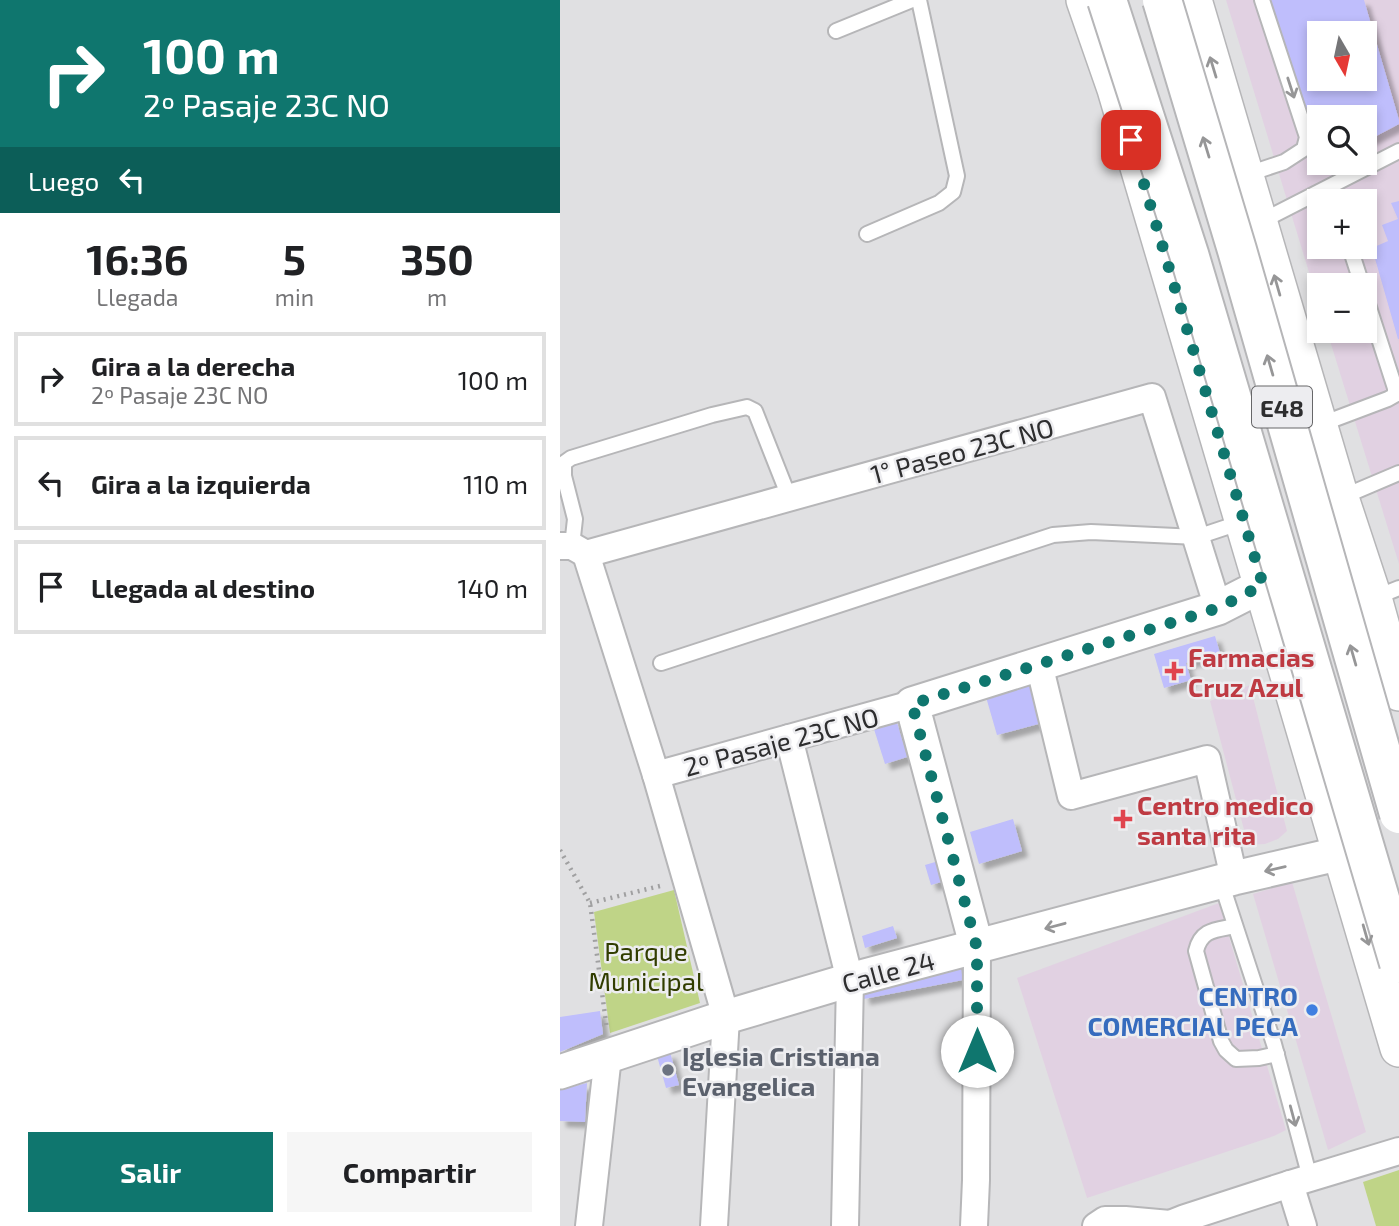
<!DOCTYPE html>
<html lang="es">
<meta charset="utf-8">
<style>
:root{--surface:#fff;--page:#f6f6f6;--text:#202124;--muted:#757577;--line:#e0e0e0;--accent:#0f766e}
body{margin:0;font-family:"Exo 2",sans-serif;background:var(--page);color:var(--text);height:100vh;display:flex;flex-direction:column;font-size:26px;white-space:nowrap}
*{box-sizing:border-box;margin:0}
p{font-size:23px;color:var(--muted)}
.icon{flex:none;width:38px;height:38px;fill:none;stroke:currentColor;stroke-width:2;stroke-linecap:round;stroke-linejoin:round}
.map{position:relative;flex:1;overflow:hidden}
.sheet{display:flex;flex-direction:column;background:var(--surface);width:560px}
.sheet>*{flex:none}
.hud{background:#0f766e;color:#fff;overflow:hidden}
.needle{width:46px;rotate:171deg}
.tools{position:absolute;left:747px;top:21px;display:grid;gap:14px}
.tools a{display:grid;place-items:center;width:70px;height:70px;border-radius:0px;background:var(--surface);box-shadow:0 4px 10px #0003;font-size:35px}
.pin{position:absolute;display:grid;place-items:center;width:60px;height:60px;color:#fff;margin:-30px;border-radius:14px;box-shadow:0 4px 10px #0006}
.me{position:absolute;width:77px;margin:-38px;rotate:0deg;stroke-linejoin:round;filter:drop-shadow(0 0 5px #0008)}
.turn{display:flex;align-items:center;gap:24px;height:147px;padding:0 28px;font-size:32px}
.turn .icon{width:91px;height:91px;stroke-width:2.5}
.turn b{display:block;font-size:49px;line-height:60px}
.then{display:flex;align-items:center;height:66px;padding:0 28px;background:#0003;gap:14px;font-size:26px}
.eta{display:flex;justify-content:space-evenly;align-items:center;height:119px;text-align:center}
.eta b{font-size:42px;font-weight:700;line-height:49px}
.action{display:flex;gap:14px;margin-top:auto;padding:14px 28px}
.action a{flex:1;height:80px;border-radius:0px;background:var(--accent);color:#fff;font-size:28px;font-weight:700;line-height:80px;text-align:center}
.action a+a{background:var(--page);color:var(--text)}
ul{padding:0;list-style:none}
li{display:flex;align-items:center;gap:21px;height:94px;margin:0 14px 10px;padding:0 14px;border:4px solid var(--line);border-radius:0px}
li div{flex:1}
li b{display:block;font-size:26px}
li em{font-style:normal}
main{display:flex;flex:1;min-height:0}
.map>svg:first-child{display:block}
.commercial{fill:#e1d1e2;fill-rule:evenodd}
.green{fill:#bfd487}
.building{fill:#bfbefc;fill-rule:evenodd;filter:url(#shadow)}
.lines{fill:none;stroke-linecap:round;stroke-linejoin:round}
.service-casing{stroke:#b6b6b8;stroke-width:18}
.minor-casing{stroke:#b6b6b8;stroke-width:30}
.tertiary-casing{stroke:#b6b6b8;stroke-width:37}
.secondary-casing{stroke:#b6b6b8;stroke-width:40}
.path{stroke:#a0a0a1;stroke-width:4.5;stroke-dasharray:2 5;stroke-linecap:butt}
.service{stroke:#fff;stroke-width:14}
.minor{stroke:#fff;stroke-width:26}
.tertiary{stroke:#fff;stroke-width:33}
.secondary{stroke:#fff;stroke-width:37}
.primary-bridge-casing{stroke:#b6b6b8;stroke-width:42;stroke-linecap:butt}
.primary-bridge{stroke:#fff;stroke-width:38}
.oneway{stroke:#969697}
.route{stroke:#0f766e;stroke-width:12;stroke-dasharray:0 21.6}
.health-dot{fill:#e0444e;stroke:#ededf0;stroke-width:2.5}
.shop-dot{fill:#3f7fe0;stroke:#ededf0;stroke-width:2.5}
.worship-dot{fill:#6b7280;stroke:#ededf0;stroke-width:2.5}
.labels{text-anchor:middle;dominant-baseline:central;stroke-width:5;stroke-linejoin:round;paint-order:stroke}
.shield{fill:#ededf0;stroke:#676769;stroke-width:2}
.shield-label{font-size:24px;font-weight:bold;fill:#2e2e2f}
.street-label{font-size:26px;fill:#2e2e2f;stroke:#ededf0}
.health-label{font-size:26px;font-weight:bold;fill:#be3a42;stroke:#ededf0;text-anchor:start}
.park-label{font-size:26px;fill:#313d00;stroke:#ededf0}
.shop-label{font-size:26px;font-weight:bold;fill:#366cbe;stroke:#ededf0;text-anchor:end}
.worship-label{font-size:26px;font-weight:bold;fill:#5b616d;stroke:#ededf0;text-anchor:start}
</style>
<main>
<section class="sheet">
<div class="hud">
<div class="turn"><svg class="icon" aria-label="right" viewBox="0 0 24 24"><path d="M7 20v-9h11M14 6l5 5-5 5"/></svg><div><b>100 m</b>2º Pasaje 23C NO</div></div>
<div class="then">Luego<svg class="icon" aria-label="left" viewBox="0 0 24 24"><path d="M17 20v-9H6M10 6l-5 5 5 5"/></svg></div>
</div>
<div class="eta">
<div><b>16:36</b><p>Llegada</p></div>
<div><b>5</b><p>min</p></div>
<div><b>350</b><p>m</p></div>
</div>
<ul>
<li><svg class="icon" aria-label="right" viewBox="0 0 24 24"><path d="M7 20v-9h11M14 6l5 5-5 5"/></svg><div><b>Gira a la derecha</b><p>2º Pasaje 23C NO</p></div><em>100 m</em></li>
<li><svg class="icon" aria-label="left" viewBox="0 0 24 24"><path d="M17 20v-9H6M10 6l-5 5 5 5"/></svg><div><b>Gira a la izquierda</b></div><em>110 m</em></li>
<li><svg class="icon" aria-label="arrive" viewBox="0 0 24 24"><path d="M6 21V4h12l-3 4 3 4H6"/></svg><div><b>Llegada al destino</b></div><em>140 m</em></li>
</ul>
<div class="action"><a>Salir</a><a>Compartir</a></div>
</section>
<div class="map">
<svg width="839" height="1226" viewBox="0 0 839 1226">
<defs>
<filter id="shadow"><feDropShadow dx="6" dy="6" stdDeviation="2" flood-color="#0004"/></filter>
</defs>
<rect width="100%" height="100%" fill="#e0e0e2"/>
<!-- commercial -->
<g class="commercial">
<path d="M666,0H839V564L767,331H805V285H760L759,305ZM760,33H805V79H760ZM760,117H805V163H760ZM760,201H805V247H760Z"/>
<path d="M690,685L727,831L718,839L705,844L688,845L650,701Z"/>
<path d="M732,882L806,1132L768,1150L693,894Z"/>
<path d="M659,903L726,1130L714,1136L527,1198L457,978Z"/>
</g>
<!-- green -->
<g class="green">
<path d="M114,890L140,1003L50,1033L34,912Z"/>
<path d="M839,1170V1226H816L803,1182Z"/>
</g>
<!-- building -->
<g class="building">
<path d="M710,0H804L839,120V124L805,142V117H760L759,149ZM760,33H805V79H760Z"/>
<path d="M839,201V339H838L812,248L828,241L822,225L838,219L831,203Z"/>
<path d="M655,636L660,653L626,663L631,680L604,688L594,654Z"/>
<path d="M472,684L482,723L437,735L426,697Z"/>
<path d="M336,719L347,757L325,764L313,726Z"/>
<path d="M453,819L462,851L419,864L410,832Z"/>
<path d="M382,860L388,880L371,885L365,865Z"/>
<path d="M333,926L337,938L305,948L302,936Z"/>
<path d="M399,959L403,980L304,999L300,979Z"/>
<path d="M40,1011L43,1034L0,1052V1017Z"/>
<path d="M110,1052L119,1085L106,1088L97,1056Z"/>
<path d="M27,1083L25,1122L0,1121V1090Z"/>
</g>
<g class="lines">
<!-- service casing -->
<g class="service-casing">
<g id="service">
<path d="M276,31L352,0"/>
<path d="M685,175L724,162L744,149L747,137L702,0"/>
<path d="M700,222L839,151"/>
<path d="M307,234L379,203L393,192L397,176L359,0"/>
<path d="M793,257L802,285"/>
<path d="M759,425L828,399L835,395V388L805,295"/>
<path d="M780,498L839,473"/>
<path d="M12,546L15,519L4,476V463L11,458L152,415L187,407L195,411L229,497"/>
<path d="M814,598L839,588"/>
<path d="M101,663L493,535L531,532L637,537L682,522"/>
<path d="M661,882L714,1044L750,1178"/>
<path d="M675,926C656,930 641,929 636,951L661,1041L666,1050L676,1059L699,1058L717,1054"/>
</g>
</g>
<!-- minor casing -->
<g class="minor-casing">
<g id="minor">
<path d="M0,546H12L26,554L592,397L658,608"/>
<path d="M26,554L96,775L166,1017L154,1226"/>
<path d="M479,664L511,796L647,759L674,878"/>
<path d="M229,738L290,980L285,1226"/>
<path d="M96,775L352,704"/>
<path d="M730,1184L743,1226"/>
<path d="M29,1226L48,1056"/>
<path d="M414,1226L416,1180L417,948"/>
<path d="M536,1226L545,1220H565L610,1224"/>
<path d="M610,1226V1224L625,1218L730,1184L839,1151"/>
</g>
</g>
<!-- tertiary casing -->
<g class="tertiary-casing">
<g id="tertiary">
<path d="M417,948L352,704L658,608L703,585"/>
<path d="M0,1072L166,1017L290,980L674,878L782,853"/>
</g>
</g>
<!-- secondary casing -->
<g class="secondary-casing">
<g id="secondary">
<path d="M525,0L556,89L839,1048"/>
<path d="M633,0L780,498L813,598L839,692"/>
</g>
</g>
<!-- path -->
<g class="path">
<path d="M0,850L30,903L47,1030"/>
<path d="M30,903L104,885"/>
</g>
<!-- service -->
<use href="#service" class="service"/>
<!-- minor -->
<use href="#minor" class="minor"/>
<!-- tertiary -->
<use href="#tertiary" class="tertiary"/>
<!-- secondary -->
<use href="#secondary" class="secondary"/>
<!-- primary-bridge casing -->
<g class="primary-bridge-casing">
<g id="primary-bridge">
<path d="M547,0L629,254L839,963"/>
<path d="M602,0L677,250L839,814"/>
</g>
</g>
<!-- primary-bridge -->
<use href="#primary-bridge" class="primary-bridge"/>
</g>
<!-- one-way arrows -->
<defs><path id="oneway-shaft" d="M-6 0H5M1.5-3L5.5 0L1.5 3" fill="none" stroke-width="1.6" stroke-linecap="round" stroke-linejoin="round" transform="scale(1.75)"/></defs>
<g class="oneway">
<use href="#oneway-shaft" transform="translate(653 67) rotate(-107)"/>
<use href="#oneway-shaft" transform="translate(731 88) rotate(72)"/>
<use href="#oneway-shaft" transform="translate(646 147) rotate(-107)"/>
<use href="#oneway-shaft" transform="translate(717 285) rotate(-106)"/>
<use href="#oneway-shaft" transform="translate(710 365) rotate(-106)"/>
<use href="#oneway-shaft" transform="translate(793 655) rotate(-106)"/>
<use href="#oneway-shaft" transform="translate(715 869) rotate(167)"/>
<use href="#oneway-shaft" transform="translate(495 926) rotate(165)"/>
<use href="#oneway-shaft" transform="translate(806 935) rotate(74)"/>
<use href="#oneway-shaft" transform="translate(733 1116) rotate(75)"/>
</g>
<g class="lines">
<!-- route -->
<path class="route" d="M417,1051V948L352,704L658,608L703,585L571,140"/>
</g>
<!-- markers -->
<g class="health-dot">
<path d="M610.5 660.5h7v7h7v7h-7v7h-7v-7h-7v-7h7z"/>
<path d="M559.5 808.5h7v7h7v7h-7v7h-7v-7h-7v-7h7z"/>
</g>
<circle class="shop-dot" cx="752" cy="1010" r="7"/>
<circle class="worship-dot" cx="108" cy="1070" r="7"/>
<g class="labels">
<!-- shield labels -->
<rect class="shield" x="692" y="386.5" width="60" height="41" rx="5"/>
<g class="shield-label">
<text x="722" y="407">E48</text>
</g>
<!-- street labels -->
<g class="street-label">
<text transform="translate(402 450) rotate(-15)">1° Paseo 23C NO</text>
<text transform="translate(221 741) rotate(-15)">2º Pasaje 23C NO</text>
<text transform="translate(328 971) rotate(-15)">Calle 24</text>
</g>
<!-- health labels -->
<g class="health-label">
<text x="628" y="656">Farmacias<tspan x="628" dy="30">Cruz Azul</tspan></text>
<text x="577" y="804">Centro medico<tspan x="577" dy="30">santa rita</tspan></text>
</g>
<!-- park labels -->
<g class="park-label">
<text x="86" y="950">Parque<tspan x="86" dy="30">Municipal</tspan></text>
</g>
<!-- shop labels -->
<g class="shop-label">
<text x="738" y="995">CENTRO<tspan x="738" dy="30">COMERCIAL PECA</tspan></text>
</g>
<!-- worship labels -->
<g class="worship-label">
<text x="122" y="1055">Iglesia Cristiana<tspan x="122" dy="30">Evangelica</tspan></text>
</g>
</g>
</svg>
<div class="tools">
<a><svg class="needle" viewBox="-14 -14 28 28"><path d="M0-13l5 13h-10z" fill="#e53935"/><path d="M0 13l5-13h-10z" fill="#757577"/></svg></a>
<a><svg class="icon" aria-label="search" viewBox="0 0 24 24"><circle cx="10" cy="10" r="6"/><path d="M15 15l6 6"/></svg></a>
<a>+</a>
<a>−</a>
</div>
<div class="pin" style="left:571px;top:140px;background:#d93025"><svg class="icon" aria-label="arrive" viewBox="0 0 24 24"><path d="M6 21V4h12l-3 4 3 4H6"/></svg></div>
<svg class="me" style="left:417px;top:1051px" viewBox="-20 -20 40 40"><circle r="19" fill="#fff"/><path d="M0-13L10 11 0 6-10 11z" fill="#0f766e"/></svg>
</div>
</main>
